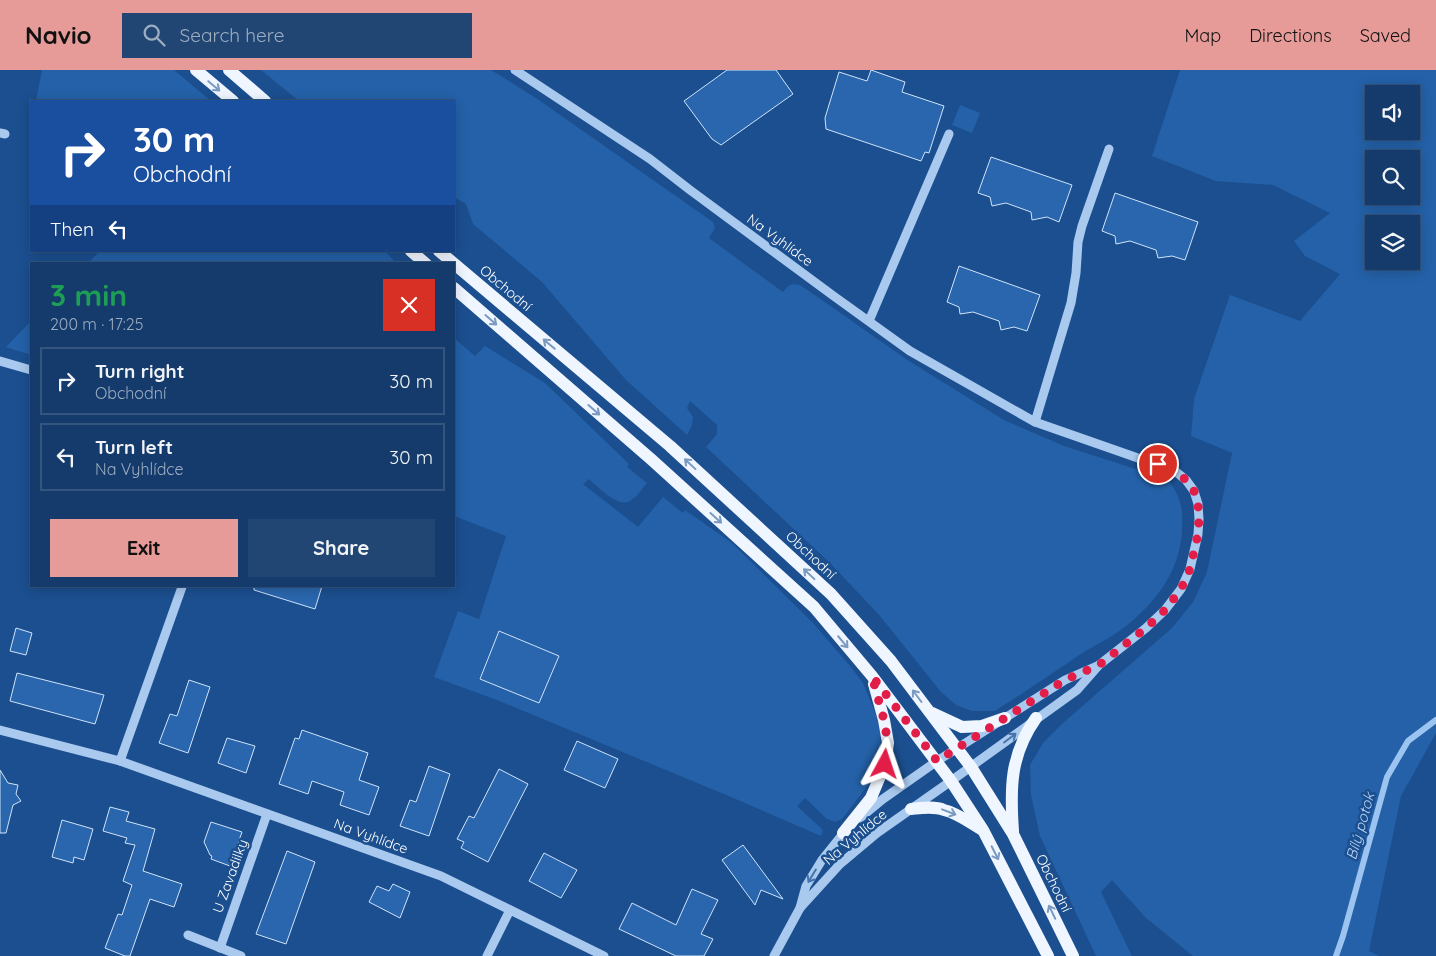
<!DOCTYPE html>
<meta charset="utf-8">
<style>
:root{--surface:#143b6b;--page:#214673;--text:#f1f3f6;--muted:#9dadc1;--line:#33557e;--accent:#e69b98}
body{margin:0;font-family:Quicksand,sans-serif;background:var(--page);color:var(--text);height:100vh;display:flex;flex-direction:column;font-size:19px;white-space:nowrap}
*{box-sizing:border-box;margin:0}
p{font-size:16px;color:var(--muted)}
.icon{flex:none;width:28px;height:28px;fill:none;stroke:currentColor;stroke-width:2;stroke-linecap:round;stroke-linejoin:round}
.map{position:relative;flex:1;overflow:hidden}
.drawer{position:absolute;left:30px;top:192px;width:425px;height:325px;display:flex;flex-direction:column;background:var(--surface);border-radius:0px;box-shadow:0 2px 12px #0003,0 0 0 1px var(--line)}
.drawer>*{flex:none}
.hud{position:absolute;left:30px;top:30px;width:425px;height:152px;border-radius:0px;box-shadow:0 2px 12px #0003,0 0 0 1px var(--line);background:#1a4fa0;color:#fff;overflow:hidden}
.controls{position:absolute;left:1365px;top:15px;display:grid;gap:10px}
.controls a{display:grid;place-items:center;width:55px;height:55px;border-radius:0px;background:var(--surface);box-shadow:0 2px 12px #0003,0 0 0 1px var(--line);font-size:25px}
.pin{position:absolute;display:grid;place-items:center;width:42px;height:42px;color:#fff;margin:-21px;border:2px solid #fff;border-radius:50%;box-shadow:0 1px 5px #0007}
.me{position:absolute;width:55px;margin:-28px;rotate:5deg;stroke-linejoin:round;filter:drop-shadow(0 0 4px #0008)}
.turn{display:flex;align-items:center;gap:18px;height:105px;padding:0 20px;font-size:22px}
.turn .icon{width:65px;height:65px;stroke-width:2.5}
.turn b{display:block;font-size:35px;line-height:42px}
.then{display:flex;align-items:center;height:48px;padding:0 20px;background:#0003;gap:10px;font-size:19px}
.round{display:grid;place-items:center;flex:none;width:52px;height:52px;border-radius:0px;background:var(--page)}
.summary{display:flex;align-items:center;justify-content:space-between;height:85px;padding:0 20px}
h1{font-size:30px;font-weight:700;line-height:38px;color:#1e9e55}
.button{display:flex;gap:10px;margin-top:auto;padding:10px 20px}
.button a{flex:1;height:58px;border-radius:0px;background:var(--accent);color:#111;font-size:20px;font-weight:700;line-height:58px;text-align:center}
.button a+a{background:var(--page);color:var(--text)}
ul{padding:0;list-style:none}
li{display:flex;align-items:center;gap:15px;height:68px;margin:0 10px 8px;padding:0 10px;border:2px solid var(--line);border-radius:0px}
li div{flex:1}
li b{display:block;font-size:19px}
li em{font-style:normal}
header{display:flex;align-items:center;gap:30px;box-sizing:border-box;height:70px;padding:0 25px;background:var(--accent);color:#111}
header strong{font-size:24px}
nav{display:flex;gap:28px;margin-inline-start:auto;font-size:18px}
.search{width:350px;height:45px;background:var(--page);display:flex;align-items:center;gap:12px;box-sizing:border-box;padding:0 18px;border-radius:0px;color:var(--muted);font-size:19px}
.map>svg:first-child{display:block}
.green{fill:#2461a8;fill-rule:evenodd}
.lines{fill:none;stroke-linecap:round;stroke-linejoin:round}
.stream{stroke:#9cc4f0;stroke-width:6}
.building{fill:#2a66ad;stroke:#cfe3fa}
.minor{stroke:#a9c9ee;stroke-width:9}
.major{stroke:#f0f6ff;stroke-width:12}
.oneway{stroke:#7b9ac1}
.oneway2{stroke:#4674ac}
.route{stroke:#e11d48;stroke-width:9;stroke-dasharray:0 16.2}
.labels{text-anchor:middle;dominant-baseline:central;stroke-width:5;stroke-linejoin:round;paint-order:stroke}
.street-label{font-size:14px;fill:#fff;stroke:#1b4f8f}
.water-label{font-size:15px;font-style:italic;fill:#b5d3f5;stroke:#1b4f8f}
</style>
<header>
<strong>Navio</strong>
<div class="search"><svg class="icon" aria-label="search" viewBox="0 0 24 24"><circle cx="10" cy="10" r="6"/><path d="M15 15l6 6"/></svg>Search here</div>
<nav><a>Map</a><a>Directions</a><a>Saved</a></nav>
</header>
<div class="map">
<svg width="1436" height="886" viewBox="0 0 1436 886">
<rect width="100%" height="100%" fill="#1b4f8f"/>
<!-- green -->
<g class="green">
<path d="M42,0H174L211,31H36Z"/>
<path d="M261,0H491L536,28L713,152L715,158L709,168L783,222L788,216L793,214L800,215L819,228L909,291L1004,350L1064,376L1167,409C1182,428 1183,438 1182,461C1180,501 1156,532 1126,556C1111,568 1093,576 1078,586C1050,605 1023,623 995,641H972L956,635L941,622L880,546L830,493L706,377L717,364V355L690,331L687,338L693,347L692,355L687,365L626,310L542,212L473,154L466,134L454,127V31H299Z"/>
<path d="M1180,0H1436V663L1401,726L1369,881L1379,886H1193L1146,848L1112,810L1101,822L1132,886H1096L1040,766L1031,725L1030,695L1043,673L1063,653L1172,558L1193,532L1207,502L1232,383L1191,366L1194,329L1230,225L1300,251L1340,204L1305,186L1294,171L1330,143L1273,115L1216,111L1152,86ZM1374,24H1411V61H1374ZM1374,89H1411V126H1374ZM1374,154H1411V191H1374Z"/>
<path d="M960,35L980,43L972,63L952,55Z"/>
<path d="M100,181H385L397,194H87Z"/>
<path d="M31,251V285L6,277Z"/>
<path d="M454,268L475,286L485,276L545,313L629,394L627,397L647,413C642,419 637,427 630,431C618,438 598,417 589,409L583,414L638,457L663,427L683,443L685,440L732,473L813,553L851,597L863,613L877,647L880,663L881,681L877,697L868,715L842,749L835,752L827,749L805,728L797,736L823,760L821,766L731,727L497,630L434,607L458,541L479,549L506,466L454,446Z"/>
</g>
<g class="lines">
<!-- stream -->
<path class="stream" d="M1336,886L1343,866L1387,707L1408,671L1436,650"/>
</g>
<!-- building -->
<g class="building">
<path d="M727,0H776L793,24L721,75L712,69L684,31Z"/>
<path d="M871,0L905,12L902,22L944,36L929,83L925,82L921,91L826,59L825,48L839,2L867,11Z"/>
<path d="M991,87L1072,115L1059,152L1047,147L1032,150L1031,142L1006,133L992,136L990,127L978,123Z"/>
<path d="M1115,123L1198,152L1185,190L1172,186L1158,188L1156,180L1130,171L1116,174L1115,166L1102,161Z"/>
<path d="M959,196L1040,225L1027,261L1014,257L1001,260L999,251L973,242L960,244L959,237L947,232Z"/>
<path d="M254,516H322L315,539L254,520Z"/>
<path d="M16,558L32,563L26,585L10,581Z"/>
<path d="M499,561L559,586L539,633L480,609Z"/>
<path d="M17,603L104,625L95,654L10,631Z"/>
<path d="M189,610L210,617L188,683L159,673L170,644L177,646Z"/>
<path d="M302,660L368,683L359,710L379,717L369,745L340,735L344,722L312,711L308,724L279,714L295,668L299,669Z"/>
<path d="M227,668L255,676L246,703L218,693Z"/>
<path d="M577,671L618,689L605,718L564,700Z"/>
<path d="M429,696L450,704L429,766L400,756L410,730L416,732Z"/>
<path d="M499,699L528,714L488,792L461,778L464,772L457,769L469,746L474,748Z"/>
<path d="M0,700L8,713L18,715L16,724L21,731L13,735L6,763H0Z"/>
<path d="M110,737L129,742L126,751L155,759L143,801L182,814L174,837L150,829L130,886H125L105,878L118,844L122,845L132,815L123,811L135,775L125,773L127,768L103,761Z"/>
<path d="M62,750L93,759L84,790L74,787L73,793L52,787Z"/>
<path d="M211,752L242,762L230,796L211,789L212,786L210,785L204,772Z"/>
<path d="M743,775L783,829L761,820L755,835L722,790Z"/>
<path d="M287,781L315,792L286,874L256,864Z"/>
<path d="M544,783L577,800L561,828L529,811Z"/>
<path d="M393,814L410,822L400,848L369,832L377,816L389,821Z"/>
<path d="M692,819L718,830L701,864L713,869L704,886H676L619,859L632,833L676,855Z"/>
</g>
<g class="lines">
<!-- minor -->
<g class="minor">
<path d="M515,0L650,89L690,120L835,227L910,281L1035,352L1175,401L1186,410L1194,421L1198,434L1199,449L1198,464L1190,499L1181,519L1165,540L1146,558L1099,595L1077,620L951,711L877,763L840,794L800,838"/>
<path d="M0,63L5,64"/>
<path d="M869,251L949,64"/>
<path d="M0,291L31,300"/>
<path d="M1035,352L1071,233L1076,203L1078,172L1082,156L1109,79"/>
<path d="M0,660L120,691L441,806L604,886"/>
<path d="M120,691L182,517"/>
<path d="M860,748L883,729L937,691L1065,610L1097,596"/>
<path d="M188,865L241,886"/>
<path d="M220,878L267,744"/>
<path d="M487,886L510,840"/>
<path d="M774,886L800,838L806,816L822,790L846,760"/>
</g>
<!-- major -->
<g class="major">
<path d="M196,0L233,31"/>
<path d="M229,0L265,31"/>
<path d="M411,181L426,194"/>
<path d="M439,181L670,376L831,524L891,591L971,697L1013,764L1073,886"/>
<path d="M454,218L652,390L814,537L872,606L951,711L983,760L1048,886"/>
<path d="M932,643L962,657L982,656L1005,648"/>
<path d="M911,739C922,738 934,736 944,740C957,743 969,752 981,759"/>
<path d="M1013,761C1010,718 1010,685 1036,648"/>
<path d="M843,763L871,728L885,694L888,673L884,650L874,614"/>
</g>
</g>
<!-- one-way arrows -->
<defs><path id="oneway-shaft" d="M-6 0H5M1.5-3L5.5 0L1.5 3" fill="none" stroke-width="1.6" stroke-linecap="round" stroke-linejoin="round" transform="scale(1.25)"/></defs>
<g class="oneway">
<use href="#oneway-shaft" transform="translate(214 16) rotate(40)"/>
<use href="#oneway-shaft" transform="translate(491 250) rotate(41)"/>
<use href="#oneway-shaft" transform="translate(549 274) rotate(-140)"/>
<use href="#oneway-shaft" transform="translate(594 340) rotate(41)"/>
<use href="#oneway-shaft" transform="translate(690 394) rotate(-137)"/>
<use href="#oneway-shaft" transform="translate(716 448) rotate(42)"/>
<use href="#oneway-shaft" transform="translate(809 504) rotate(-137)"/>
<use href="#oneway-shaft" transform="translate(843 572) rotate(50)"/>
<use href="#oneway-shaft" transform="translate(917 626) rotate(-127)"/>
<use href="#oneway-shaft" transform="translate(949 742) rotate(21)"/>
<use href="#oneway-shaft" transform="translate(995 783) rotate(63)"/>
<use href="#oneway-shaft" transform="translate(1052 842) rotate(-116)"/>
</g>
<g class="oneway2">
<use href="#oneway-shaft" transform="translate(1010 668) rotate(-37)"/>
<use href="#oneway-shaft" transform="translate(812 806) rotate(121)"/>
</g>
<g class="lines">
<!-- route -->
<path class="route" d="M885,694L888,674L884,650L872,606L937,691L1065,610L1099,595L1146,558L1165,540L1181,519L1190,499L1198,464L1199,449L1198,434L1194,421L1186,410L1175,401L1158,394"/>
</g>
<g class="labels">
<!-- street labels -->
<g class="street-label">
<text transform="translate(780 170) rotate(36)">Na Vyhlídce</text>
<text transform="translate(506 218) rotate(40)">Obchodní</text>
<text transform="translate(811 485) rotate(43)">Obchodní</text>
<text transform="translate(371 766) rotate(20)">Na Vyhlídce</text>
<text transform="translate(855 767) rotate(-40)">Na Vyhlídce</text>
<text transform="translate(230 806) rotate(-70)">U Zavadilky</text>
<text transform="translate(1054 813) rotate(64)">Obchodní</text>
</g>
<!-- water labels -->
<g class="water-label">
<text transform="translate(1360 756) rotate(-74)">Bílý potok</text>
</g>
</g>
</svg>
<div class="controls">
<a><svg class="icon" aria-label="sound" viewBox="0 0 24 24"><path d="M4 9h4l5-4v14l-5-4H4zM17 9q2 3 0 6"/></svg></a>
<a><svg class="icon" aria-label="search" viewBox="0 0 24 24"><circle cx="10" cy="10" r="6"/><path d="M15 15l6 6"/></svg></a>
<a><svg class="icon" aria-label="layers" viewBox="0 0 24 24"><path d="M12 4l9 5-9 5-9-5zM3 14l9 5 9-5"/></svg></a>
</div>
<div class="pin" style="left:1158px;top:394px;background:#d93025"><svg class="icon" aria-label="arrive" viewBox="0 0 24 24"><path d="M6 21V4h12l-3 4 3 4H6"/></svg></div>
<svg class="me" style="left:885px;top:694px" viewBox="-20 -20 40 40"><path d="M0-17L14 15 0 8-14 15z" fill="#e11d48" stroke="#fff" stroke-width="4"/></svg>
<div class="hud">
<div class="turn"><svg class="icon" aria-label="right" viewBox="0 0 24 24"><path d="M7 20v-9h11M14 6l5 5-5 5"/></svg><div><b>30 m</b>Obchodní</div></div>
<div class="then">Then<svg class="icon" aria-label="left" viewBox="0 0 24 24"><path d="M17 20v-9H6M10 6l-5 5 5 5"/></svg></div>
</div>
<section class="drawer">
<div class="summary"><div><h1>3 min</h1><p>200 m · 17:25</p></div><a class="round" style="background:#d93025;color:#fff"><svg class="icon" aria-label="close" viewBox="0 0 24 24"><path d="M6 6l12 12M18 6L6 18"/></svg></a></div>
<ul>
<li><svg class="icon" aria-label="right" viewBox="0 0 24 24"><path d="M7 20v-9h11M14 6l5 5-5 5"/></svg><div><b>Turn right</b><p>Obchodní</p></div><em>30 m</em></li>
<li><svg class="icon" aria-label="left" viewBox="0 0 24 24"><path d="M17 20v-9H6M10 6l-5 5 5 5"/></svg><div><b>Turn left</b><p>Na Vyhlídce</p></div><em>30 m</em></li>
</ul>
<div class="button"><a>Exit</a><a>Share</a></div>
</section>
</div>
